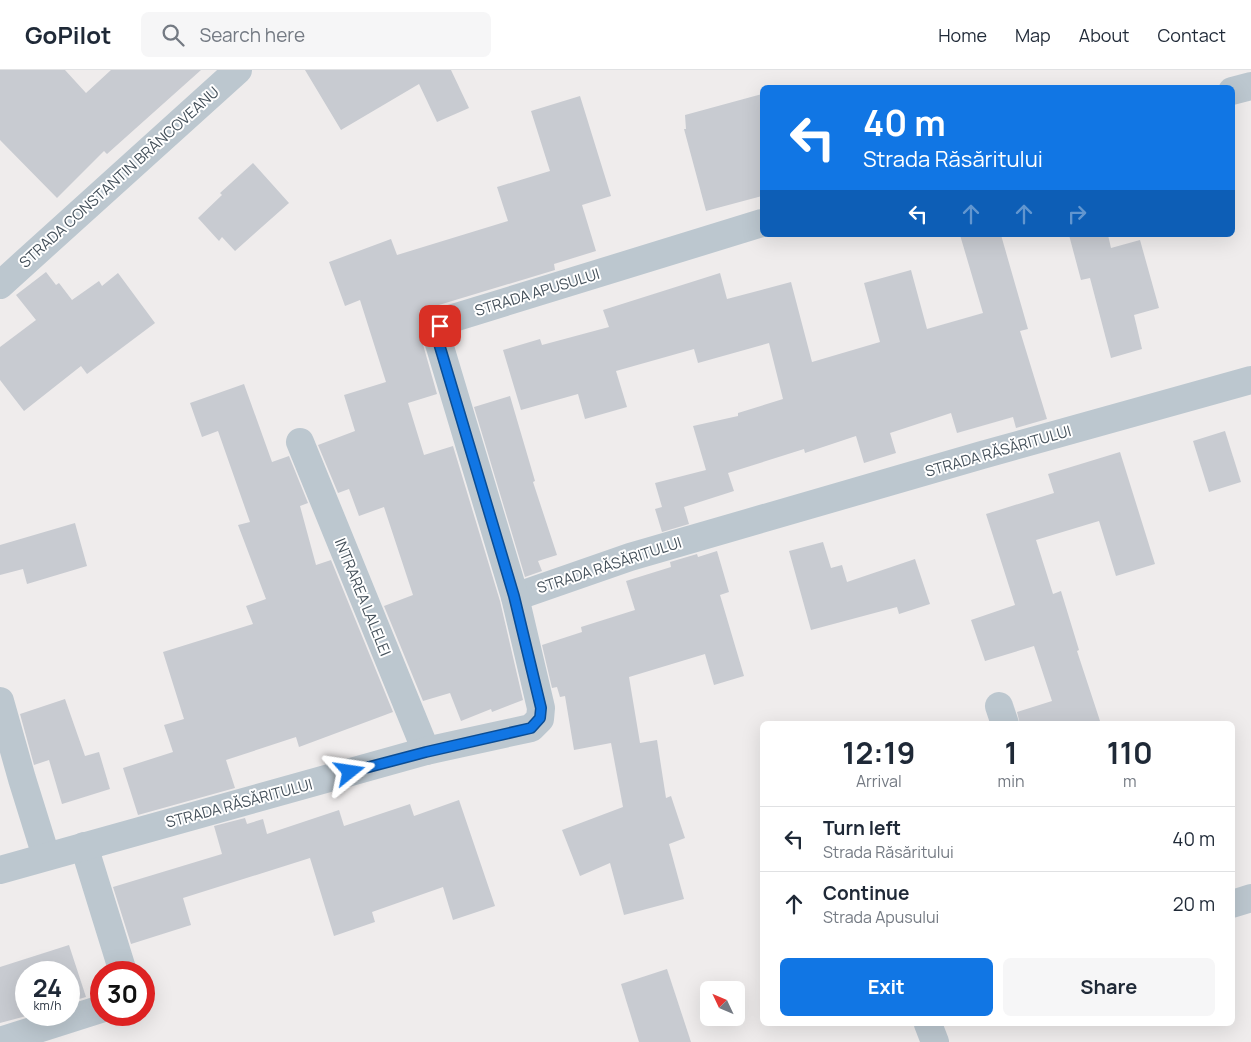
<!DOCTYPE html>
<meta charset="utf-8">
<style>
:root{--surface:#fff;--page:#f6f6f7;--text:#1f2937;--muted:#747a83;--line:#e0e1e3;--accent:#1176e4}
body{margin:0;font-family:Manrope,sans-serif;background:var(--page);color:var(--text);height:100vh;display:flex;flex-direction:column;font-size:19px;white-space:nowrap}
*{box-sizing:border-box;margin:0}
p{font-size:16px;color:var(--muted)}
.icon{flex:none;width:28px;height:28px;fill:none;stroke:currentColor;stroke-width:2;stroke-linecap:round;stroke-linejoin:round}
.map{position:relative;flex:1;overflow:hidden}
.panel{position:absolute;left:760px;top:651px;width:475px;height:305px;display:flex;flex-direction:column;background:var(--surface);border-radius:8px;box-shadow:0 5px 20px #0002}
.panel>*{flex:none}
.hud{position:absolute;left:760px;top:15px;width:475px;height:152px;border-radius:8px;box-shadow:0 5px 20px #0002;background:#1176e4;color:#fff;overflow:hidden}
.needle{width:32px;rotate:314deg}
.controls{position:absolute;left:700px;top:911px;display:grid;gap:10px}
.controls a{display:grid;place-items:center;width:45px;height:45px;border-radius:8px;background:var(--surface);box-shadow:0 5px 20px #0002;font-size:25px}
.speed{position:absolute;left:15px;top:891px;display:flex;gap:10px;font-size:25px;font-weight:700;text-align:center}
.speed>*{display:grid;place-content:center;width:65px;height:65px;border-radius:50%;background:var(--surface);box-shadow:0 5px 20px #0002;line-height:1}
.speed small{font-size:12px;font-weight:400}
.speed .limit{border:8px solid #d22;background:#fff;color:#111}
.pin{position:absolute;display:grid;place-items:center;width:42px;height:42px;color:#fff;margin:-21px;border-radius:10px;box-shadow:0 2px 8px #0006}
.me{position:absolute;width:55px;margin:-28px;rotate:75deg;stroke-linejoin:round;filter:drop-shadow(0 0 4px #0008)}
.turn{display:flex;align-items:center;gap:18px;height:105px;padding:0 20px;font-size:22px}
.turn .icon{width:65px;height:65px;stroke-width:2.5}
.turn b{display:block;font-size:35px;line-height:42px}
.lanes{display:flex;align-items:center;height:48px;padding:0 20px;background:#0003;justify-content:center;gap:25px;direction:ltr}
.lanes .off{opacity:.35}
.eta{display:flex;justify-content:space-evenly;align-items:center;height:85px;text-align:center}
.eta b{font-size:30px;font-weight:700;line-height:35px}
.action{display:flex;gap:10px;margin-top:auto;padding:10px 20px}
.action a{flex:1;height:58px;border-radius:8px;background:var(--accent);color:#fff;font-size:20px;font-weight:700;line-height:58px;text-align:center}
.action a+a{background:var(--page);color:var(--text)}
ul{padding:0;list-style:none}
li{display:flex;align-items:center;gap:15px;height:65px;padding:0 20px;border-top:1px solid var(--line)}
li div{flex:1}
li b{display:block;font-size:19px}
li em{font-style:normal}
header{display:flex;align-items:center;gap:30px;box-sizing:border-box;height:70px;padding:0 25px;background:var(--surface);border-bottom:1px solid var(--line)}
header strong{font-size:24px}
nav{display:flex;gap:28px;margin-inline-start:auto;font-size:18px}
.search{width:350px;height:45px;background:var(--page);display:flex;align-items:center;gap:12px;box-sizing:border-box;padding:0 18px;border-radius:8px;color:var(--muted);font-size:19px}
.map>svg:first-child{display:block}
.building{fill:#c8cbd1}
.lines{fill:none;stroke-linecap:round;stroke-linejoin:round}
.minor{stroke:#bcc7cf;stroke-width:28}
.route-casing{stroke:#0b4d94;stroke-width:12}
.route{stroke:#1176e4;stroke-width:9}
.labels{text-anchor:middle;dominant-baseline:central;stroke-width:4;stroke-linejoin:round;paint-order:stroke}
.street-label{font-size:15px;fill:#44505a;stroke:#fff}
</style>
<header>
<strong>GoPilot</strong>
<div class="search"><svg class="icon" aria-label="search" viewBox="0 0 24 24"><circle cx="10" cy="10" r="6"/><path d="M15 15l6 6"/></svg>Search here</div>
<nav><a>Home</a><a>Map</a><a>About</a><a>Contact</a></nav>
</header>
<div class="map">
<svg width="1251" height="972" viewBox="0 0 1251 972">
<rect width="100%" height="100%" fill="#efecec"/>
<!-- building -->
<g class="building">
<path d="M0,0H65L86,23L111,0H201L107,84L104,81L57,128L0,70Z"/>
<path d="M305,0H451L469,38L437,52L419,14L341,60Z"/>
<path d="M762,24V126L706,141L684,59H686L685,45Z"/>
<path d="M580,26L611,126L582,135L596,181L554,194L555,200L419,241L424,256L422,271L437,324L408,333L424,385L453,376L500,531L523,630L492,642L491,639L461,651L450,623L423,631L384,536L413,525L384,437L359,446L349,419L338,423L318,375L355,361L344,325L386,312L360,230L345,236L329,192L391,169L397,185L508,151L497,117L550,101L531,41Z"/>
<path d="M253,93L289,133L235,181L222,167L219,171L198,148L222,125L220,123Z"/>
<path d="M960,165H1001L1028,259L1020,261L1047,349L1016,358L1013,347L957,363L951,343L890,363L896,383L864,393L856,366L805,383L804,379L728,403L734,421L684,437L689,454L662,462L655,439L662,437L655,413L706,400L693,356L738,346V343L783,329L769,273L698,293L694,279L616,301L627,337L585,349L578,324L521,340L503,280L540,269L542,275L609,257L603,240L720,203L727,229L791,212L812,292L880,272L864,213L911,200L927,259L983,243Z"/>
<path d="M1069,165H1108L1111,178L1140,170L1159,238L1134,245L1142,279L1111,288L1090,208L1081,210Z"/>
<path d="M46,202L56,215L59,213L72,230L99,211L102,216L118,203L155,253L87,304L81,296L24,341L0,310V277L36,250L16,225Z"/>
<path d="M244,314L272,392L289,386L308,433L300,436L316,495L331,490L393,642L299,677L296,667L226,690L235,718L138,745L123,698L173,682L164,655L184,649L163,582L253,554L246,536L266,529L238,455L250,452L218,361L202,367L190,333Z"/>
<path d="M510,326L535,411L533,412L557,485L538,491L542,501L525,507L474,337Z"/>
<path d="M1225,361L1241,412L1209,422L1193,371Z"/>
<path d="M1120,382L1155,494L1116,506L1099,451L1036,470L1053,524L1061,521L1079,580L1077,581L1101,654H1020L1017,642L1052,631L1034,576L985,591L971,550L1015,535L986,444L1054,423L1048,404Z"/>
<path d="M75,453L87,496L27,514L23,499L0,505V475Z"/>
<path d="M823,472L831,498L842,495L847,512L915,489L930,534L899,544L897,537L811,560L789,481Z"/>
<path d="M717,481L729,522L720,525L744,606L714,615L705,584L629,607L640,673L657,670L666,728L671,726L685,768L669,774L684,829L624,845L610,793L580,806L562,760L623,737L611,673L574,680L565,626L560,627L557,617L552,618L542,575L582,562L581,557L635,540L626,511L671,497L670,492L697,484L698,487Z"/>
<path d="M65,629L85,686L99,682L110,719L62,734L49,690L34,695L20,644Z"/>
<path d="M459,730L495,836L453,850L443,817L372,842L375,852L334,866L310,788L183,828L191,855L131,874L113,817L222,784L214,756L245,748L247,754L263,749L267,764L339,740L344,756L410,734L414,746Z"/>
<path d="M69,875L86,927L69,932V902H26V945H30L0,953V897Z"/>
<path d="M667,899L691,972H639L621,914Z"/>
</g>
<g class="lines">
<!-- minor -->
<g class="minor">
<path d="M1232,21L1251,16"/>
<path d="M0,215L238,0"/>
<path d="M300,372L426,681"/>
<path d="M515,527L630,487L982,385L1251,310"/>
<path d="M0,631L22,709L46,786"/>
<path d="M999,636L1005,654"/>
<path d="M84,776L123,902"/>
<path d="M0,800L426,681L531,658L540,649L541,638L515,527L437,267L440,256L450,249L762,153"/>
<path d="M1232,834L1251,828"/>
<path d="M928,954L935,972"/>
<path d="M0,971L101,939"/>
</g>
</g>
<g class="lines">
<!-- route casing -->
<g class="route-casing">
<path id="route" d="M350,702L426,682L531,658L540,648L541,638L514,526L437,267L440,256"/>
</g>
<!-- route -->
<use href="#route" class="route"/>
</g>
<g class="labels">
<!-- street labels -->
<g class="street-label">
<text transform="translate(119 107) rotate(-42)">STRADA CONSTANTIN BRÂNCOVEANU</text>
<text transform="translate(537 222) rotate(-17)">STRADA APUSULUI</text>
<text transform="translate(998 381) rotate(-16)">STRADA RĂSĂRITULUI</text>
<text transform="translate(609 495) rotate(-18)">STRADA RĂSĂRITULUI</text>
<text transform="translate(363 527) rotate(68)">INTRAREA LALELEI</text>
<text transform="translate(239 733) rotate(-15)">STRADA RĂSĂRITULUI</text>
</g>
</g>
</svg>
<div class="controls">
<a><svg class="needle" viewBox="-14 -14 28 28"><path d="M0-13l5 13h-10z" fill="#e53935"/><path d="M0 13l5-13h-10z" fill="#747a83"/></svg></a>
</div>
<div class="speed"><div>24<small>km/h</small></div><div class="limit">30</div></div>
<div class="pin" style="left:440px;top:256px;background:#d93025"><svg class="icon" aria-label="arrive" viewBox="0 0 24 24"><path d="M6 21V4h12l-3 4 3 4H6"/></svg></div>
<svg class="me" style="left:350px;top:702px" viewBox="-20 -20 40 40"><path d="M0-17L14 15 0 8-14 15z" fill="#1176e4" stroke="#fff" stroke-width="4"/></svg>
<div class="hud">
<div class="turn"><svg class="icon" aria-label="left" viewBox="0 0 24 24"><path d="M17 20v-9H6M10 6l-5 5 5 5"/></svg><div><b>40 m</b>Strada Răsăritului</div></div>
<div class="lanes"><svg class="icon" aria-label="left" viewBox="0 0 24 24"><path d="M17 20v-9H6M10 6l-5 5 5 5"/></svg><svg class="icon off" aria-label="ahead" viewBox="0 0 24 24"><path d="M12 20V5M6 11l6-6 6 6"/></svg><svg class="icon off" aria-label="ahead" viewBox="0 0 24 24"><path d="M12 20V5M6 11l6-6 6 6"/></svg><svg class="icon off" aria-label="right" viewBox="0 0 24 24"><path d="M7 20v-9h11M14 6l5 5-5 5"/></svg></div>
</div>
<section class="panel">
<div class="eta">
<div><b>12:19</b><p>Arrival</p></div>
<div><b>1</b><p>min</p></div>
<div><b>110</b><p>m</p></div>
</div>
<ul>
<li><svg class="icon" aria-label="left" viewBox="0 0 24 24"><path d="M17 20v-9H6M10 6l-5 5 5 5"/></svg><div><b>Turn left</b><p>Strada Răsăritului</p></div><em>40 m</em></li>
<li><svg class="icon" aria-label="ahead" viewBox="0 0 24 24"><path d="M12 20V5M6 11l6-6 6 6"/></svg><div><b>Continue</b><p>Strada Apusului</p></div><em>20 m</em></li>
</ul>
<div class="action"><a>Exit</a><a>Share</a></div>
</section>
</div>
